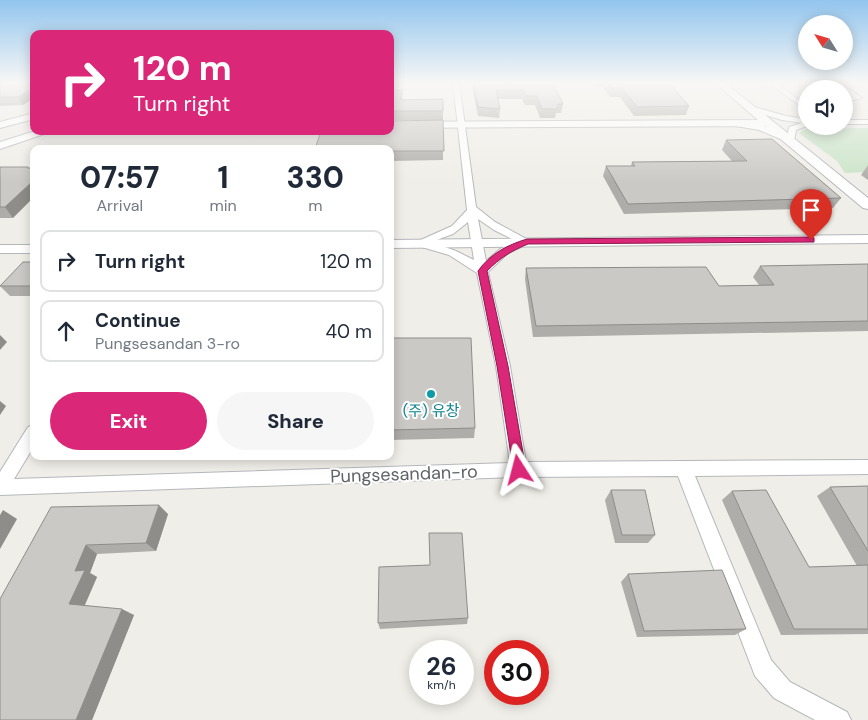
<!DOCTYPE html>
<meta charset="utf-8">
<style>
:root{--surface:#fff;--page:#f6f6f7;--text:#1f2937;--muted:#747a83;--line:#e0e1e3;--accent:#db2777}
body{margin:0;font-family:"DM Sans","Noto Sans KR",sans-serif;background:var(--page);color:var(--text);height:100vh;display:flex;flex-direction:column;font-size:19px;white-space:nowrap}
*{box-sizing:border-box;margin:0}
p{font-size:16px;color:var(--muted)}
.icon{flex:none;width:28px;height:28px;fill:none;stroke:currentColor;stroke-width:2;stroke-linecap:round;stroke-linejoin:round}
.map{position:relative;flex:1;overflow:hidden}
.side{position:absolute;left:30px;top:145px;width:364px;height:315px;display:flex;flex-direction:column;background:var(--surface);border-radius:10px;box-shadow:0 2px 12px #0003}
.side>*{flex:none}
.guide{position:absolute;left:30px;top:30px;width:364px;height:105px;border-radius:10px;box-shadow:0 2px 12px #0003;background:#db2777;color:#fff;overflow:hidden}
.needle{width:32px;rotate:307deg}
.fabs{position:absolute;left:798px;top:15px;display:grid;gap:10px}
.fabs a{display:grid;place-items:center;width:55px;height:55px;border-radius:50%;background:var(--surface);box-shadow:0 2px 12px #0003;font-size:25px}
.speed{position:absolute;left:409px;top:640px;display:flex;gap:10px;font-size:25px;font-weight:700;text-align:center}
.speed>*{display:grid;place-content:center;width:65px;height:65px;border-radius:50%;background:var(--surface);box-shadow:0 2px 12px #0003;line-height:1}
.speed small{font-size:12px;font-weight:400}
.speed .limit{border:8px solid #d22;background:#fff;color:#111}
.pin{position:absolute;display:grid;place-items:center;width:42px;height:42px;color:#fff;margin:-51px -21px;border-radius:50% 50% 50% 0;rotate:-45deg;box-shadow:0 0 5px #0007}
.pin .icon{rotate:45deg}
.me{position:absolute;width:55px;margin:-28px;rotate:351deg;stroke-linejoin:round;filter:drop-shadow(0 0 4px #0008)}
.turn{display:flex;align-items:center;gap:18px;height:105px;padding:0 20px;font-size:22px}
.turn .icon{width:65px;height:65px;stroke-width:2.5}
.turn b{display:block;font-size:35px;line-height:42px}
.eta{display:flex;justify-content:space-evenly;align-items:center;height:85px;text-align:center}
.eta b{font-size:30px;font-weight:800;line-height:35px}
.primary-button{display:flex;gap:10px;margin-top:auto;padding:10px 20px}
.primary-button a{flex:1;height:58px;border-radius:30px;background:var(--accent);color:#fff;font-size:20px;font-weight:800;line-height:58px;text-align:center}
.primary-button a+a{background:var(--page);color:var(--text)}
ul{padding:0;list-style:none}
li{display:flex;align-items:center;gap:15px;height:62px;margin:0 10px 8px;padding:0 10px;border:2px solid var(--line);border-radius:10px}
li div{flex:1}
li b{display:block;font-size:19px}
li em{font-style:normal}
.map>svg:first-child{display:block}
.green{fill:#cae4c8}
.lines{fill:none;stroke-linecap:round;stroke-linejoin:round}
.street-casing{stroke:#b5b8bb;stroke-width:2}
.secondary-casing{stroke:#b4b7bb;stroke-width:2}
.street{fill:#fff;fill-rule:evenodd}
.secondary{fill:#fff;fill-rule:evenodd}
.wall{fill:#afada9}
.shaded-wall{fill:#8e8d8a}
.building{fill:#cbc9c5;stroke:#8e8d8a}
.route{fill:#db2777;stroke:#8e194d}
.culture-dot{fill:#0f9aa8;stroke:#fff;stroke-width:2}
.labels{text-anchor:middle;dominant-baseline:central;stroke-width:4;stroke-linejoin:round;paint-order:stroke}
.culture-label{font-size:15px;fill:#0d838f;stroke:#fff}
.near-street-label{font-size:18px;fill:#5f6367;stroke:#fff}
</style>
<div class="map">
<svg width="868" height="720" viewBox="0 0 868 720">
<rect width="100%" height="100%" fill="#f0eee8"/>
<!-- green -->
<path class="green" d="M868,128V172L845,173L837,161L799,133L805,129Z"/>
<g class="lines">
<!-- street casing -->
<g class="street-casing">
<g id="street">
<path d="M453,82H459L476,207L495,222L532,242L508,253L488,272L510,366L526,462L868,460V474L695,476L771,660L790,682L847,712L851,720H815L774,698L755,676L678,476L519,477L0,495V472L28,427L34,425V446L14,479L510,463L496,366L477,273L449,255L415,245L414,243L452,226L467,210ZM478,219L494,230L518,242L500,249L486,261ZM468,222L474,260L456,251L431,242L453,234Z"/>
<path d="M767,82H774L806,105V110Z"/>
<path d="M831,82H839L862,98L844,102V98L852,97L844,91V89H840Z"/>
<path d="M744,104L786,116L806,119L807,126L796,130L794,141L790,143L759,130L730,125L729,123L733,121L764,126L787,137L789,127L802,123L782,120L744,108Z"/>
<rect x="844" y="120" width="24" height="4"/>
</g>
</g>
<!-- secondary casing -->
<g class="secondary-casing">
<g id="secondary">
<path d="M714,82H724L868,198V209L863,208L765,126L390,128V122L758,120Z"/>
<path d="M34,113V119L0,128V122Z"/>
<path d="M35,131H53L0,149V142Z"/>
<path d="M868,235V243L390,248V240Z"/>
<rect x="0" y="245" width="34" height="8"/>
</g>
</g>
<!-- street -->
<use href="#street" class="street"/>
<!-- secondary -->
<use href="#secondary" class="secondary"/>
</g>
<!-- wall -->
<g class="wall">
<path d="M0,82H34L23,105L0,106Z"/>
<path d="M477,82H552L563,104L561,113H556L555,118H540L535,105H525L522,99H497L500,109L499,118L478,116L473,91V83Z"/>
<path d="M593,82H668L689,106L686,115L634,116L620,97H610L603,87H596Z"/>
<path d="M390,90L403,100L443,99V120H390Z"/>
<path d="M443,120V160L390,161V149Z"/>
<path d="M726,140L841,198L833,208L624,214L603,176L606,166H631L632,162L732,161L722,150Z"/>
<path d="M868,165V180L861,175Z"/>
<path d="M0,167H28L29,168L13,218H0Z"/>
<path d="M34,262V296H10L0,286Z"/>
<path d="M868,264V331L533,337L525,279L526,268L719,286L759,285L753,277L760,266Z"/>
<path d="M390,338L475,428L474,438L390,440Z"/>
<path d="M868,486V634L781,635L722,500L732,491L809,567L857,566L817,496L830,487Z"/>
<path d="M611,490L655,535L648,543H615L605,500Z"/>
<path d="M51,507L168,514L156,551L97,554L90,573L97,577L85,605L134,615L92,720Z"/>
<path d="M628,574L746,629L735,635L637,637L621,582Z"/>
<path d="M468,618L467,624L380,629L378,623Z"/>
</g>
<!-- shaded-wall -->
<g class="shaded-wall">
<path d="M34,87V98L23,105L18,97Z"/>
<path d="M34,180V197L13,218L5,207Z"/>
<path d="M0,335L7,342L0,350Z"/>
<path d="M0,401L6,406L0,415Z"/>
<path d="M159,505L168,514L156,551L146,543Z"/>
<path d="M3,510L17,519L0,549V515Z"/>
<path d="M86,545L97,554L90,573L97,577L82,611L69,604L75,571Z"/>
<path d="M122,609L134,615L92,720H76Z"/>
</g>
<!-- building -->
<g class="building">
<path d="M0,82H34V87L18,97H0Z"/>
<path d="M481,82H552L563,104H558L557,109H542L537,96H526L523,90H496L500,109L478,107L473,83Z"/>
<path d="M607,82H668L689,106L637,107L622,88H613Z"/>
<path d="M390,90H402L401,100L443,99V111H390Z"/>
<path d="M443,120L444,151H390V149H315L321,131H390V121Z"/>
<path d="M772,139L841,198L628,204L606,166H635L632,162L747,161L726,140Z"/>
<path d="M278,148V149H215Z"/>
<path d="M0,167H28L27,168H34V180L5,207H0Z"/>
<path d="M23,262H34V286H0Z"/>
<path d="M868,264V321L536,326L526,268L706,267L719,286L774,285L760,266Z"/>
<path d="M390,338H471L475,428L390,430Z"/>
<path d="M868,486V551L830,487Z"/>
<path d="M611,490H645L655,535H622Z"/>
<path d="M766,490L809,567L868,565V629H794L732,491Z"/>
<path d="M159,505L146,543L86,545L75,571L85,570L69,604L122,609L76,720H0V599L51,507Z"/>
<path d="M429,533H462L468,618L378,623L379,567L430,565Z"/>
<path d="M722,570L746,629L644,631L628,574Z"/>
</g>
<!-- sky -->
<linearGradient id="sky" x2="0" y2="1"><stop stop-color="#92c5ee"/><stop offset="0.45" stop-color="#f8f7f5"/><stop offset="1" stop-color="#f8f7f5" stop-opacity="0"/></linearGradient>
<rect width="868" height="183" fill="url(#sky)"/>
<!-- route -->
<path class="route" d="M811,237L814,238V242L528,244C511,251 500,258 487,271L508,366L526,470L523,474L519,476L514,474L497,366L478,271C490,254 507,245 527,239Z"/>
<!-- markers -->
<circle class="culture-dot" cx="431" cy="394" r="5"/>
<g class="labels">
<!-- culture labels -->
<g class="culture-label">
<text x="431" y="411">(주) 유창</text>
</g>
<!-- near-street labels -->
<g class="near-street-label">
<text transform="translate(404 474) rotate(-2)">Pungsesandan-ro</text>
</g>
</g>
</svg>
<div class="fabs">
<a><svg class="needle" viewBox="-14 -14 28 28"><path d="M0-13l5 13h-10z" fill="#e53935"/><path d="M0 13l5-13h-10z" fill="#747a83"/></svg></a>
<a><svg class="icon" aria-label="sound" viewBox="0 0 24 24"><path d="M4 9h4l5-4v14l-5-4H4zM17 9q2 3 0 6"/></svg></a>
</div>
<div class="speed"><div>26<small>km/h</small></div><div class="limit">30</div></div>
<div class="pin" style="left:811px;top:240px;background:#d93025"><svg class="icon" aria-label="arrive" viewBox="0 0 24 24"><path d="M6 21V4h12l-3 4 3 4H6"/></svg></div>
<svg class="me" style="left:519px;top:470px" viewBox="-20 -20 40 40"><path d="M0-17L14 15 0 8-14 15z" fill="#db2777" stroke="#fff" stroke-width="4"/></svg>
<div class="guide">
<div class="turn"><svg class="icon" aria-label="right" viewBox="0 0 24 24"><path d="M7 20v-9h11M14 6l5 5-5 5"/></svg><div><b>120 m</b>Turn right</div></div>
</div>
<section class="side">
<div class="eta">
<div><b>07:57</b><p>Arrival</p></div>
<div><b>1</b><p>min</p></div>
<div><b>330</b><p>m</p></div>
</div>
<ul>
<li><svg class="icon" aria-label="right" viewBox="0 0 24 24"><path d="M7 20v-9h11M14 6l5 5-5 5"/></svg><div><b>Turn right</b></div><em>120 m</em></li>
<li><svg class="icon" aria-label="ahead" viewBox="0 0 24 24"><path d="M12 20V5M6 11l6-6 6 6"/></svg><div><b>Continue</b><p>Pungsesandan 3-ro</p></div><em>40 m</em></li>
</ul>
<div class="primary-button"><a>Exit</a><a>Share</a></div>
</section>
</div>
